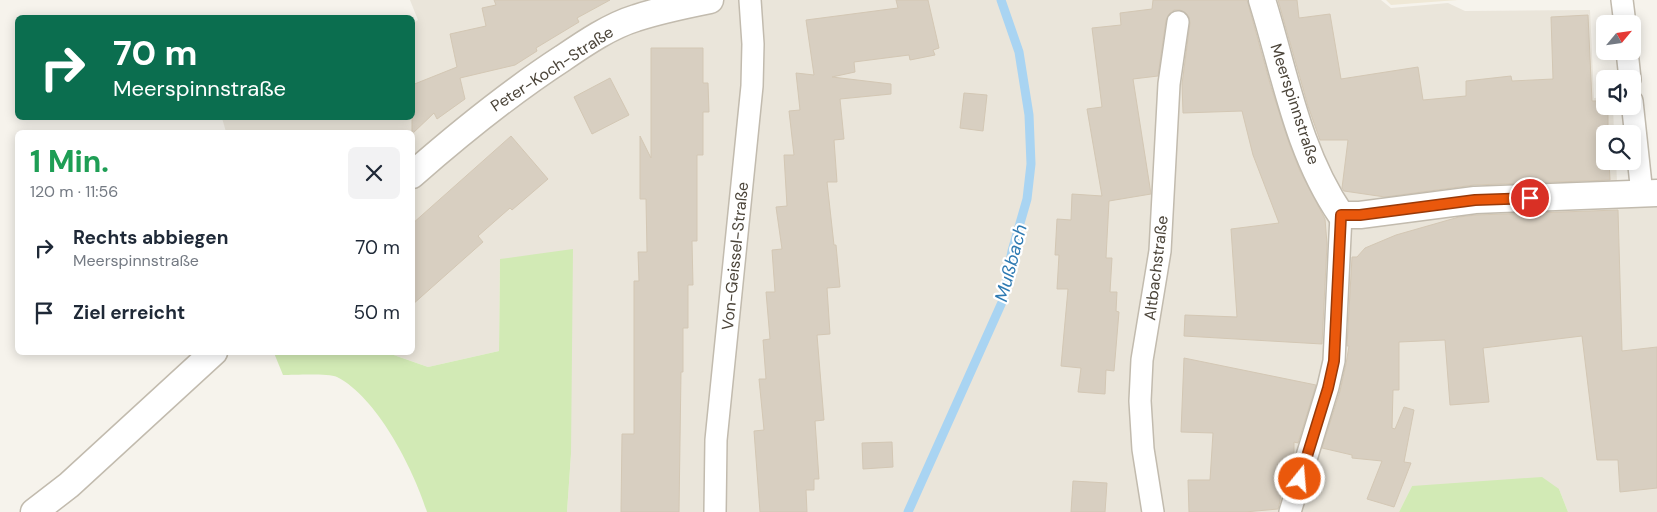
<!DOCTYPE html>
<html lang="de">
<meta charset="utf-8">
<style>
:root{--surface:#fff;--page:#f2f2f3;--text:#1f2937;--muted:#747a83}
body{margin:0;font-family:"DM Sans",sans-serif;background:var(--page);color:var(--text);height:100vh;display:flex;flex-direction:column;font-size:19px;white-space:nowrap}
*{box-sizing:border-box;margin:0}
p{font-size:16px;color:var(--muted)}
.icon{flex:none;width:28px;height:28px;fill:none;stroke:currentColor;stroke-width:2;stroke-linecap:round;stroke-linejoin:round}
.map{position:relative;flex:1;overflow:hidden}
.details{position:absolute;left:15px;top:130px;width:400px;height:225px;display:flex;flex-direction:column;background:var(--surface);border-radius:8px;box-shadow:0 2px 12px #0003}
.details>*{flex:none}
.hud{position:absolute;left:15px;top:15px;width:400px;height:105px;border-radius:8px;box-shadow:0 2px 12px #0003;background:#0b6e4f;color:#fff;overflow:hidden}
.needle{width:32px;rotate:61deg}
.fabs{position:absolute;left:1596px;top:15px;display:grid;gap:10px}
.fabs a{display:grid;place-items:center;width:45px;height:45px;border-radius:8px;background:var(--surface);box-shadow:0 2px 12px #0003;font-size:25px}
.pin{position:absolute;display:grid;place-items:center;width:42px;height:42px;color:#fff;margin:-21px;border:2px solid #fff;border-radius:50%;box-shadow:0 1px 5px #0007}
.me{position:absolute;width:55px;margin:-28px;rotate:17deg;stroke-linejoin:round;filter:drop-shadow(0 0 4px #0008)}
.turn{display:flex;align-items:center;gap:18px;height:105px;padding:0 15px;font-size:22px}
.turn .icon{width:65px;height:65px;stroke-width:2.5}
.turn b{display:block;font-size:35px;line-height:42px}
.round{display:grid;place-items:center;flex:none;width:52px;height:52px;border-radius:8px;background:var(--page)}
.head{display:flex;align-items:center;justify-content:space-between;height:85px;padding:0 15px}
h1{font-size:30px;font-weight:700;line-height:38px;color:#1e9e55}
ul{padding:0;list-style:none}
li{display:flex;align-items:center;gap:15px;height:65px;padding:0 15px}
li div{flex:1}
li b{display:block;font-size:19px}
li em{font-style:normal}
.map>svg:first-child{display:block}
.residential{fill:#eae5da}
.education{fill:#efe8d6}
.green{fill:#d2eab5}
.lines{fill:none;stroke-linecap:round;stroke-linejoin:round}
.stream{stroke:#a9d4f2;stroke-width:9}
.building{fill:#d8cfc1;stroke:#d3c7b4}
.minor-casing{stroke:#c2bbae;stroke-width:24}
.tertiary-casing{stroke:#c2bbae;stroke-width:29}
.minor{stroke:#fff;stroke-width:21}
.tertiary{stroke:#fff;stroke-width:26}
.route-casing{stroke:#983908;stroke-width:12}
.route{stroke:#ea580c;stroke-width:9}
.labels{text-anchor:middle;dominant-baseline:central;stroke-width:4.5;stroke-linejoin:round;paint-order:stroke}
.street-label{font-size:16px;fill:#4b4439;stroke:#fff}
.water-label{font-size:18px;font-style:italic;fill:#2e7ab2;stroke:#fff}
</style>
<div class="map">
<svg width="1657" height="512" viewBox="0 0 1657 512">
<rect width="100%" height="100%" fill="#f6f3ec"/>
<!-- residential -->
<path class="residential" d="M410,0H1381L1391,8L1448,3L1465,11L1590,10L1594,98L1605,97V106H1613L1614,134H1605V161H1616L1618,201L1657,199V512H1568L1559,489L1412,486L1399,512H567L571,454L500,259L499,351L428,367L388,353L412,352V132H226L222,118H412L413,23L418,20Z"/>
<!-- education -->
<path class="education" d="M1386,0H1458L1391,5Z"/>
<!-- green -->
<g class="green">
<path d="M573,249L571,454L567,512H427C414,470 377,397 337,377C328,373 294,375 283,375L274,353H388L428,367L499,351L500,259Z"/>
<path d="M1542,477L1559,489L1568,512H1399L1412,486Z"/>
</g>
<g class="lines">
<!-- stream -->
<path class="stream" d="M908,512L1003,300L1012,251L1027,199L1031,164L1029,115L1019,52L1001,0"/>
</g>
<!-- building -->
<g class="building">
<path d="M494,0H610L577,18L579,22L536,48L537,51L515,65L460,78L465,99L437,119L434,113L412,134V85L457,67L450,34L486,26L482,8L496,5Z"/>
<path d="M896,0H928L939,48L933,50L935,55L910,60L909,55L854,62L855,72L832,77L891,84V94L840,99L844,139L834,140L837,182H827L834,245H836L840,287L827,288L830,334L817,335L824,420L815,421L819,479H814V490H806L807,512H760L754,431L764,430L759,379H766L763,340L770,339L766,292H775L772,250L782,249L776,207L787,206L784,155H794L789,111L800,110L796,73L814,75L806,20L898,8Z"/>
<path d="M1153,0H1247L1271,87L1289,143L1300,171L1325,219L1327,244L1322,344L1184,336L1185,315L1237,317L1231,229L1279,223L1253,155L1242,111L1183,113L1182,84L1190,23L1189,17L1186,13L1180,10H1174L1169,14L1166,20L1158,76L1133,79L1151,194L1109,201L1106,258H1112L1110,292H1117L1116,311L1119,312L1114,371L1106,370L1105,394L1078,392L1081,368L1061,366L1068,289H1057L1059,255H1055L1057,219L1071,220L1072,194L1102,196L1087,109L1102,107L1092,28L1121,25L1120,13L1152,9Z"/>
<path d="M1278,0H1297L1299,18L1330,14L1341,79L1418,67L1423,100L1466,96V81L1511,76L1512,81L1553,79L1551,17L1588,15L1592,101H1605V106H1608V134H1605V161H1609L1610,180L1474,185L1385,197L1344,191L1342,188L1348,140H1320L1308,106Z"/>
<path d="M651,48H703V83H708L709,112H703V155H697V241H692L693,285H688V328H683V372H681L679,512H621L622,434H634V281H639L638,252H647L646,199H640V136L651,158Z"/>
<path d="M610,78L629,115L592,134L574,97Z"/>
<path d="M964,93L987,95L983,131L960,128Z"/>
<path d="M511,136L548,179L512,210L510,208L478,236L483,242L412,305V224Z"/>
<path d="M1618,210L1622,351L1657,347V488L1620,492L1618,460H1597L1582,336L1483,348L1489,402L1450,405L1445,340L1399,342V390H1393L1392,428L1395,429L1404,407L1414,410L1404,462L1411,463L1394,507L1367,499L1382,461L1352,458V455L1322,448L1340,391L1346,364L1349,346H1347L1352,257H1357L1365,248L1396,235L1459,217L1476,215Z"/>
<path d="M1184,358L1316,385L1298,443L1294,442V456L1287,480H1282L1280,501L1278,509L1245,512H1189L1188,480H1210L1213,433L1181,432Z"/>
<path d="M892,442L893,467L863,469L862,443Z"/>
<path d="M1073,481L1107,483L1105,512H1071Z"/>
</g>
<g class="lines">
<!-- minor casing -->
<g class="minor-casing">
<g id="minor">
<path d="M1622,0L1625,24"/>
<path d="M1627,51L1630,79"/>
<path d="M1632,101L1642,194"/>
<path d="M715,512L716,440L752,86L753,44L750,0"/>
<path d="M1153,512L1143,449L1140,401L1142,360L1160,251L1169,84L1178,22"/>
<path d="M1290,512L1328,387L1334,361L1341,215"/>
</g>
</g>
<!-- tertiary casing -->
<g class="tertiary-casing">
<g id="tertiary">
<path d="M1262,0C1285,73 1297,151 1341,215H1360L1475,200L1657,193"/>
<path d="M412,175C460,133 509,93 563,58C585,43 610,26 636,18C660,10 685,5 710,0"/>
<path d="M34,512L69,485L214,352"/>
</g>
</g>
<!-- minor -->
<use href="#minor" class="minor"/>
<!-- tertiary -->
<use href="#tertiary" class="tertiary"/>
</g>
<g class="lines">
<!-- route casing -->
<g class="route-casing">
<path id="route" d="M1300,479L1328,388L1334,361L1341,215H1360L1475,200L1530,198"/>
</g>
<!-- route -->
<use href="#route" class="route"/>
</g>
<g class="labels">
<!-- street labels -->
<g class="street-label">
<text transform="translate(552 69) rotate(-33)">Peter-Koch-Straße</text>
<text transform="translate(1295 104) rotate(72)">Meerspinnstraße</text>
<text transform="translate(735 256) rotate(-84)">Von-Geissel-Straße</text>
<text transform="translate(1156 268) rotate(-83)">Altbachstraße</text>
</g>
<!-- water labels -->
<g class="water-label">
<text transform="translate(1011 263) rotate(-75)">Mußbach</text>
</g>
</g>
</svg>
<div class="fabs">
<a><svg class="needle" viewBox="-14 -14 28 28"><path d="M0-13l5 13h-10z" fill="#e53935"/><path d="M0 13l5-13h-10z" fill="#747a83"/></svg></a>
<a><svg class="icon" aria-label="sound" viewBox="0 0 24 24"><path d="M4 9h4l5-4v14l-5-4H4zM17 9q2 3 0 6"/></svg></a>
<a><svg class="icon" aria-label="search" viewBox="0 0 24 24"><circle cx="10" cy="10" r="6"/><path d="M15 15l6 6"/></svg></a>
</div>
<div class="pin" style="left:1530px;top:198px;background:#d93025"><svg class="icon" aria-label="arrive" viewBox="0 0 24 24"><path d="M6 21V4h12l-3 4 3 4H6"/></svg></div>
<svg class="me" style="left:1300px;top:479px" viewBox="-20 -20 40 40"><circle r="17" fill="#ea580c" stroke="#fff" stroke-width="3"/><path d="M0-11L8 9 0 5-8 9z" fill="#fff"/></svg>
<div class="hud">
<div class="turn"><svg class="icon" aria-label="right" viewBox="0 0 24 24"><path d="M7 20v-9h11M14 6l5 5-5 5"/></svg><div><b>70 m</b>Meerspinnstraße</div></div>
</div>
<section class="details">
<div class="head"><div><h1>1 Min.</h1><p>120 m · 11:56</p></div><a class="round"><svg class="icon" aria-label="close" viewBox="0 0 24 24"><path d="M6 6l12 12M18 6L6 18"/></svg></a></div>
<ul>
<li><svg class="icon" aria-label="right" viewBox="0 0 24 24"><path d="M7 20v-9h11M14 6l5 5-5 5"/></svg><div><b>Rechts abbiegen</b><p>Meerspinnstraße</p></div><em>70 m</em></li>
<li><svg class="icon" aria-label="arrive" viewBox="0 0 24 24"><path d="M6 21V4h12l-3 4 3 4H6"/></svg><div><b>Ziel erreicht</b></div><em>50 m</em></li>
</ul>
</section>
</div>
